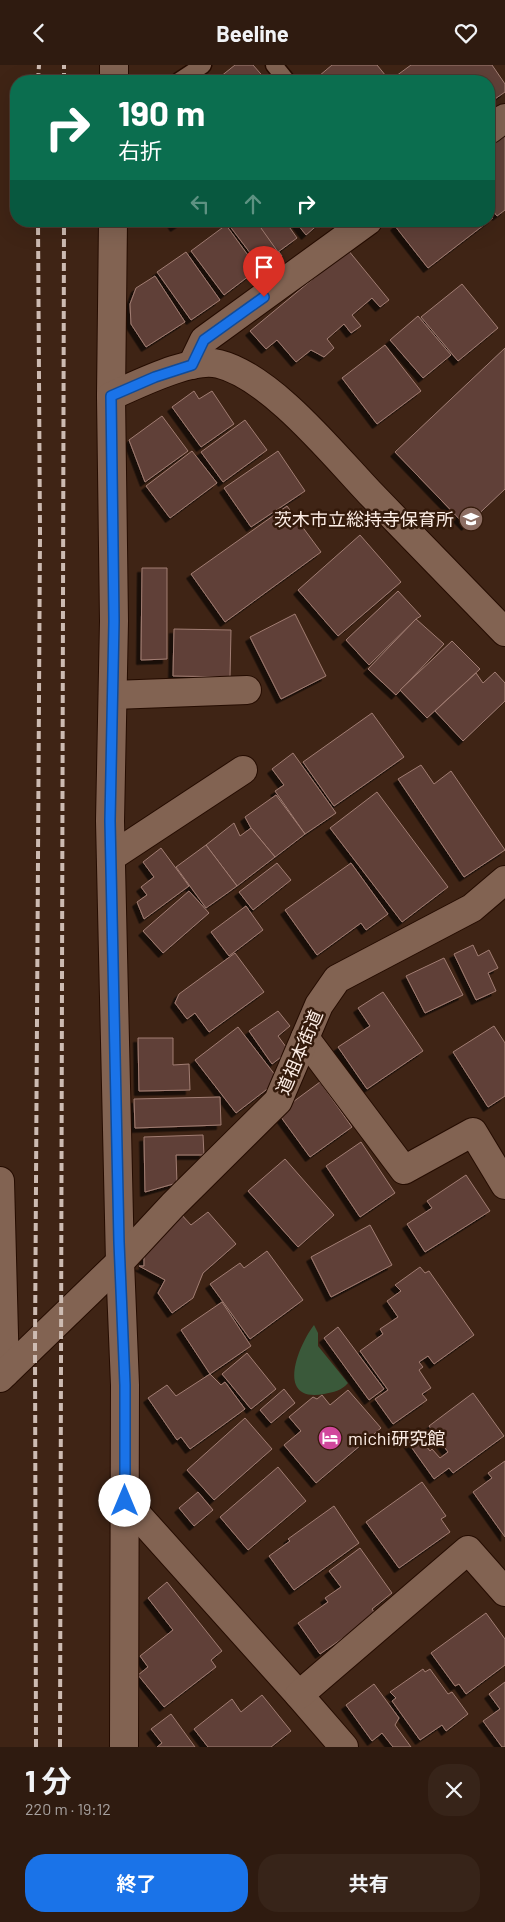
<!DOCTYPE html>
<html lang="ja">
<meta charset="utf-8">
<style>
:root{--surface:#2f1b10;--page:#372419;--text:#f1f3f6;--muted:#a7a19f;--line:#4a3930;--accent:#1a73e8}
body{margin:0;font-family:Barlow,"Noto Sans JP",sans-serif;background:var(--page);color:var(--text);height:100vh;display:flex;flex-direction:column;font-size:19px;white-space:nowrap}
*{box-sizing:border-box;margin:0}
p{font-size:16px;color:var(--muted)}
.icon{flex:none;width:28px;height:28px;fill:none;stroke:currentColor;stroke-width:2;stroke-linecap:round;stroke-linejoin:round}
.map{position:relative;height:1682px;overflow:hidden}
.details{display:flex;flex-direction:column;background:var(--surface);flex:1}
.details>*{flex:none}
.banner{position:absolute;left:10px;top:10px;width:485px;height:152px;border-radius:20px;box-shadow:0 5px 20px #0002,0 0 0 1px var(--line);background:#0b6e4f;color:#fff;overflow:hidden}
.pin{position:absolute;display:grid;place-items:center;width:42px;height:42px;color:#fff;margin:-51px -21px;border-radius:50% 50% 50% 0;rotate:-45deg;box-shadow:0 0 5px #0007}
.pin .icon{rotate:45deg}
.me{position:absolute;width:55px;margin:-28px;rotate:0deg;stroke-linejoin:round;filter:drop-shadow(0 0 4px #0008)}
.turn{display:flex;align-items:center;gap:18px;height:105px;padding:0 25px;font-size:22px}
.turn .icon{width:65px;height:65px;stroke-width:2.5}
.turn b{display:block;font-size:35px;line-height:42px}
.lanes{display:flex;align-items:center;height:48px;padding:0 25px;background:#0003;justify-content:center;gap:25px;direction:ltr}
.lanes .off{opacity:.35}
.round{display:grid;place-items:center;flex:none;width:52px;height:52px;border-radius:20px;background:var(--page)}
.overview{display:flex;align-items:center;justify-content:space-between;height:85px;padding:0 25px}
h1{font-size:30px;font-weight:700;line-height:38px}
.button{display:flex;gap:10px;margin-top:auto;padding:10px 25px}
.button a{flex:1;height:58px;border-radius:20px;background:var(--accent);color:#fff;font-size:20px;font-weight:700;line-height:58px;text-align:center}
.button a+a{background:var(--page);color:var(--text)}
header{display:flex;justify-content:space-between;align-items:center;height:65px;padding:0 25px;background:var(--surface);font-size:22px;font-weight:700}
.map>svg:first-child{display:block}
.green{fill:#3a593a}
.building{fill:#604037;stroke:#a17d73;filter:url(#shadow)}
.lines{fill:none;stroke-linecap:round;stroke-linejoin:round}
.service-casing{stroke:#250c01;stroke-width:19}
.minor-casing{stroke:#250c01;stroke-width:30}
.tertiary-casing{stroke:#250c01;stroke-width:30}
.service{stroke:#826352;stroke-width:16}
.minor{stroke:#826352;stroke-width:28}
.tertiary{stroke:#826352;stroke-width:28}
.rail{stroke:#cdbbb2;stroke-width:4;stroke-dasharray:8 4;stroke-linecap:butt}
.route-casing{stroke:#114b97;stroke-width:12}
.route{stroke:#1a73e8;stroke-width:9}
.labels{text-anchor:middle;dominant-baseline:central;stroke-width:5;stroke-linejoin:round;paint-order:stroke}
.poi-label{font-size:18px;fill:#fdeee6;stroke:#341a0b;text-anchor:end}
.street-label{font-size:18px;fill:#fdeee6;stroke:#341a0b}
</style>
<header><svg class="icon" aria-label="back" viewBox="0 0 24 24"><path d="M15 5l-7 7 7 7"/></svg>Beeline<svg class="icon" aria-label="heart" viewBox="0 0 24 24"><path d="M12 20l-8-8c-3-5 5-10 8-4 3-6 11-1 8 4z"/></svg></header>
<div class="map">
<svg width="505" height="1682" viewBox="0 0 505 1682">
<defs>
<filter id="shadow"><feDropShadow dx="-4.5" dy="4.5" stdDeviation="0" flood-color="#0009"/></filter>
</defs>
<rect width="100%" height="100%" fill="#3f2415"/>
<!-- green -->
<path class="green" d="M314,1260L318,1268V1281L348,1318C341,1326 334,1327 324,1329C275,1338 298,1281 314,1260Z"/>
<!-- building -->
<g class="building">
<path d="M235,0H253L267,16H215Z"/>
<path d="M332,0H377L390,16H323L319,11Z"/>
<path d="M411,0H492L505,19V27L489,38V16H400L396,11Z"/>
<path d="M505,71V145L497,151L489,141V83Z"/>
<path d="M489,151L493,153L428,203L395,161L400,156H489Z"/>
<path d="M171,156H184L175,162Z"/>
<path d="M226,156H256L282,191L263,205Z"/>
<path d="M256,156H285L297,173L278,187Z"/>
<path d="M295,156H322L306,170Z"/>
<path d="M226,160L258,204L224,230L191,186Z"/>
<path d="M348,185L389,235L380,242L372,233L352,250L361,261L351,268L344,259L327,274L334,283L324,292L311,285L296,297L277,275L266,284L250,266Z"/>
<path d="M186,187L220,235L191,255L157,207Z"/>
<path d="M155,211L185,257L146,282L131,259L130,239L136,223Z"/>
<path d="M462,219L498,263L458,296L421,252Z"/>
<path d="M418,251L451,290L423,313L390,275Z"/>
<path d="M385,280L421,326L377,359L342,313Z"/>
<path d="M505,283V424L466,461L395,387Z"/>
<path d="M194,326L199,334L212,326L234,359L201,382L172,342Z"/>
<path d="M162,351L188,386L145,417L129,375Z"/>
<path d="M245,355L267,385L223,417L201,387Z"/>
<path d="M192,386L217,418L170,453L146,421Z"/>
<path d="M278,386L305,426L251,462L224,423Z"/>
<path d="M287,441L321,487L225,557L191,509Z"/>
<path d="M360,470L401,517L338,571L298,525Z"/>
<path d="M142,503H167V594L141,595Z"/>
<path d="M398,526L421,551L416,554L369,600L346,575Z"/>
<path d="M295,549L326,611L281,634L250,572Z"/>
<path d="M416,554L444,579L396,630L368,604Z"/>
<path d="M174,564L231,565L230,612L173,611Z"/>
<path d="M452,576L480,604L427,653L400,625Z"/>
<path d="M495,607L505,618V636L463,676L435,646L476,608L483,618Z"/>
<path d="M372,648L404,692L334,741L303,697Z"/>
<path d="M293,688L336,748L305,769L275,726L284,720L272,704Z"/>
<path d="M421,700L434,719L451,706L505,785L464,812L398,714Z"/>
<path d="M377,727L448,822L402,857L330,763Z"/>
<path d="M276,730L305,769L275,792L251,763L245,752Z"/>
<path d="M234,758L240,771L251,763L275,792L237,821L206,780Z"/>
<path d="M206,780L237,821L206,843L176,802Z"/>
<path d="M161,783L189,821L144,854L137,837L147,830L141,822L154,812L143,797Z"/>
<path d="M277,798L291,815L253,845L239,827Z"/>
<path d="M351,798L388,849L366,865L361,858L317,890L285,845Z"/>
<path d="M189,826L209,848L163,888L143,866Z"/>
<path d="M246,841L263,865L229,891L211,867Z"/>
<path d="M473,880L478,891L489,885L498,903L488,908L496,926L476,935L454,889Z"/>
<path d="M235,888L264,927L209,967L195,948L187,954L175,938L179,929Z"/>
<path d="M444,893L463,930L425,948L406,911Z"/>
<path d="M383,927L423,986L367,1024L338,982L370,961L358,943Z"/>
<path d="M278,946L290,961L278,971L289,986L272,999L249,966Z"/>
<path d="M494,961L505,978V1031L488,1042L453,987Z"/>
<path d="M238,962L279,1015L236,1048L195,995Z"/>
<path d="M138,973H173V1000L189,999L190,1025L139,1026Z"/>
<path d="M320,1017L352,1062L310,1092L278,1048Z"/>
<path d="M220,1032L221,1060L135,1063L134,1034Z"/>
<path d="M203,1070L204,1090H176L177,1118L145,1127L144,1072Z"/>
<path d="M361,1077L395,1128L360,1152L326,1101Z"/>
<path d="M285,1094L334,1150L298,1182L248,1126Z"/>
<path d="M466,1110L490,1146L425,1187L407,1159L432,1143L427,1136Z"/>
<path d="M179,1147L191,1160L208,1147L236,1179L203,1208L193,1233L172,1248L158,1228L165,1215L139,1201H144V1178Z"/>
<path d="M370,1160L392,1200L331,1232L311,1192Z"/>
<path d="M267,1186L303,1235L250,1274L210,1219L240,1198L244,1203Z"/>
<path d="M420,1202L425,1208L429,1206L474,1270L434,1299L428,1291L419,1297L423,1302L419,1305L431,1323L422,1329L427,1335L393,1359L375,1334L388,1325L360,1286L383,1269L380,1264L398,1252L387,1236L401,1226L395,1220Z"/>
<path d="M222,1237L251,1281L210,1309L181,1265Z"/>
<path d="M338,1262L384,1324L369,1335L324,1273Z"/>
<path d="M247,1288L276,1324L251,1344L222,1309Z"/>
<path d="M210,1309L221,1320L225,1317L245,1344L190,1384L181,1372L177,1375L148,1333L167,1320L176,1331Z"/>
<path d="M284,1324L295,1338L271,1358L260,1345Z"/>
<path d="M348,1325L381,1363L316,1418L284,1380L301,1366L289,1352L313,1332L317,1334L322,1330L330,1340Z"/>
<path d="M473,1328L504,1371L453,1408L449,1403L434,1414L407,1376L417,1369L430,1386L432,1384L440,1393L448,1387L429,1361Z"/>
<path d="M245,1353L272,1384L214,1435L187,1405Z"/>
<path d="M505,1396V1472L473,1427L492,1413L488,1408Z"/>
<path d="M278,1402L306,1436L248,1485L220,1452Z"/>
<path d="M422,1417L446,1451L441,1454L450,1467L399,1503L366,1457Z"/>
<path d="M198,1427L213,1445L194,1461L179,1443Z"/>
<path d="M334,1441L359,1478L294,1525L269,1491L290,1476L288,1474Z"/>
<path d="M360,1483L392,1528L372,1544L376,1550L320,1589L298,1558L328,1537L325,1533L341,1522L329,1506Z"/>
<path d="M167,1517L222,1586L211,1595L216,1602L164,1642L138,1610L148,1602L140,1591L173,1565L148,1533Z"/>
<path d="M486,1548L505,1574V1600L466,1629L459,1619L455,1621L431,1588Z"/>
<path d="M423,1604L425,1607L430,1604L448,1629L452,1627L468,1649L446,1666L442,1660L420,1675L392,1636L396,1633L390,1627Z"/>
<path d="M505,1617V1682H502L483,1656L500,1644L489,1629Z"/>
<path d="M374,1619L399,1653L395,1660L411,1682H393L382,1668L372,1676L346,1640Z"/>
<path d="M262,1630L291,1666L271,1682H208L194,1664L232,1634L241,1647Z"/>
<path d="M171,1649L195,1682H157L162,1678L151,1664Z"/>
</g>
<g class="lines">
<!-- service casing -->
<g class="service-casing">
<g id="service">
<path d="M274,0L287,16"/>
<path d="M179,16L203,0"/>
</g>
</g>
<!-- minor casing -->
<g class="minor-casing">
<g id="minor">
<path d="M114,16V0"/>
<path d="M489,65L505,53"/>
<path d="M113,156L111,331L114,556L110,756L120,1197L125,1320L124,1682"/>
<path d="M192,300L204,275L368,156"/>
<path d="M113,630L247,625"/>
<path d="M111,792L243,705"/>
<path d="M305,973L404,1105L473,1067L505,1120"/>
<path d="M0,1116L5,1308"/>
<path d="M0,1313L120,1197L173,1140L278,1036L319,940L337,914L472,843L505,815"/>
<path d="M125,1436L299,1630L344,1682"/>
<path d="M299,1630L468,1485L505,1527"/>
</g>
</g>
<!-- tertiary casing -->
<g class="tertiary-casing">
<path id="tertiary" d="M111,331C137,320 191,292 219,299C271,312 333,389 370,428C415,474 460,521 505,567"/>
</g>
<!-- service -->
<use href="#service" class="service"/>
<!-- minor -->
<use href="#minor" class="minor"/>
<!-- tertiary -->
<use href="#tertiary" class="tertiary"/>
<!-- rail -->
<g class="rail">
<path d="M38,16L39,0"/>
<path d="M64,16V0"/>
<path d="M36,1682L35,1280L40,470L38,156"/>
<path d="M60,1682L64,156"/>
</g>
</g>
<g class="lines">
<!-- route casing -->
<g class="route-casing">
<path id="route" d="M125,1436V1320L119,1177L110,756L114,556L111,331L155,312L192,300L204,275L264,232"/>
</g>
<!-- route -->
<use href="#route" class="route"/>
</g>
<!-- icons -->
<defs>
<g id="school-disc" transform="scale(1.25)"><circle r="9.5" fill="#8d6e63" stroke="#341a0b"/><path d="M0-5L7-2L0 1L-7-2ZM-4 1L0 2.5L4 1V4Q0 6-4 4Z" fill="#fff"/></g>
<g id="hotel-disc" transform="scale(1.25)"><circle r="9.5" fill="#d1479c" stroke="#341a0b"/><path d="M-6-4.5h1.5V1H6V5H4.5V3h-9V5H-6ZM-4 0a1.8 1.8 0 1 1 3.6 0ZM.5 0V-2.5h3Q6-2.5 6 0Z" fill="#fff"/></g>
</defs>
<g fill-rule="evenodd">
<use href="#school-disc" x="471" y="454"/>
<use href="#hotel-disc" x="330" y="1373"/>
</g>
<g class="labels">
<!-- poi labels -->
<g class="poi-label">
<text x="454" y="454">茨木市立総持寺保育所</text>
<text x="348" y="1373" text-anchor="start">michi研究館</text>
</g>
<!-- street labels -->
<g class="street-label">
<text transform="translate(299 987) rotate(-67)">道祖本街道</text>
</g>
</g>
</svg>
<div class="pin" style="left:264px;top:232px;background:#d93025"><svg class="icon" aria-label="arrive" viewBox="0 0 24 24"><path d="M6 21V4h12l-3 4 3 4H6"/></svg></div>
<svg class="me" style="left:125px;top:1436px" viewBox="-20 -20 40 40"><circle r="19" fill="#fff"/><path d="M0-13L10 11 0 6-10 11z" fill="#1a73e8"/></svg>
<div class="banner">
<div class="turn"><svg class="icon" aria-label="right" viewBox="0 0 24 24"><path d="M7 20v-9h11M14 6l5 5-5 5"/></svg><div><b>190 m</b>右折</div></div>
<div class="lanes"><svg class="icon off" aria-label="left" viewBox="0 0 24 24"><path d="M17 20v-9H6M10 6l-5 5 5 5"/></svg><svg class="icon off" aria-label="ahead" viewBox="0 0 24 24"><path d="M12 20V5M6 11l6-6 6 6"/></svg><svg class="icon" aria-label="right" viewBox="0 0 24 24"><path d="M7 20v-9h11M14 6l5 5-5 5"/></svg></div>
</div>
</div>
<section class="details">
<div class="overview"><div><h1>1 分</h1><p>220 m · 19:12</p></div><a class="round"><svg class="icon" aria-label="close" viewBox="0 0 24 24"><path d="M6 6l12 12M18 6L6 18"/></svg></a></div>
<div class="button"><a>終了</a><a>共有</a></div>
</section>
